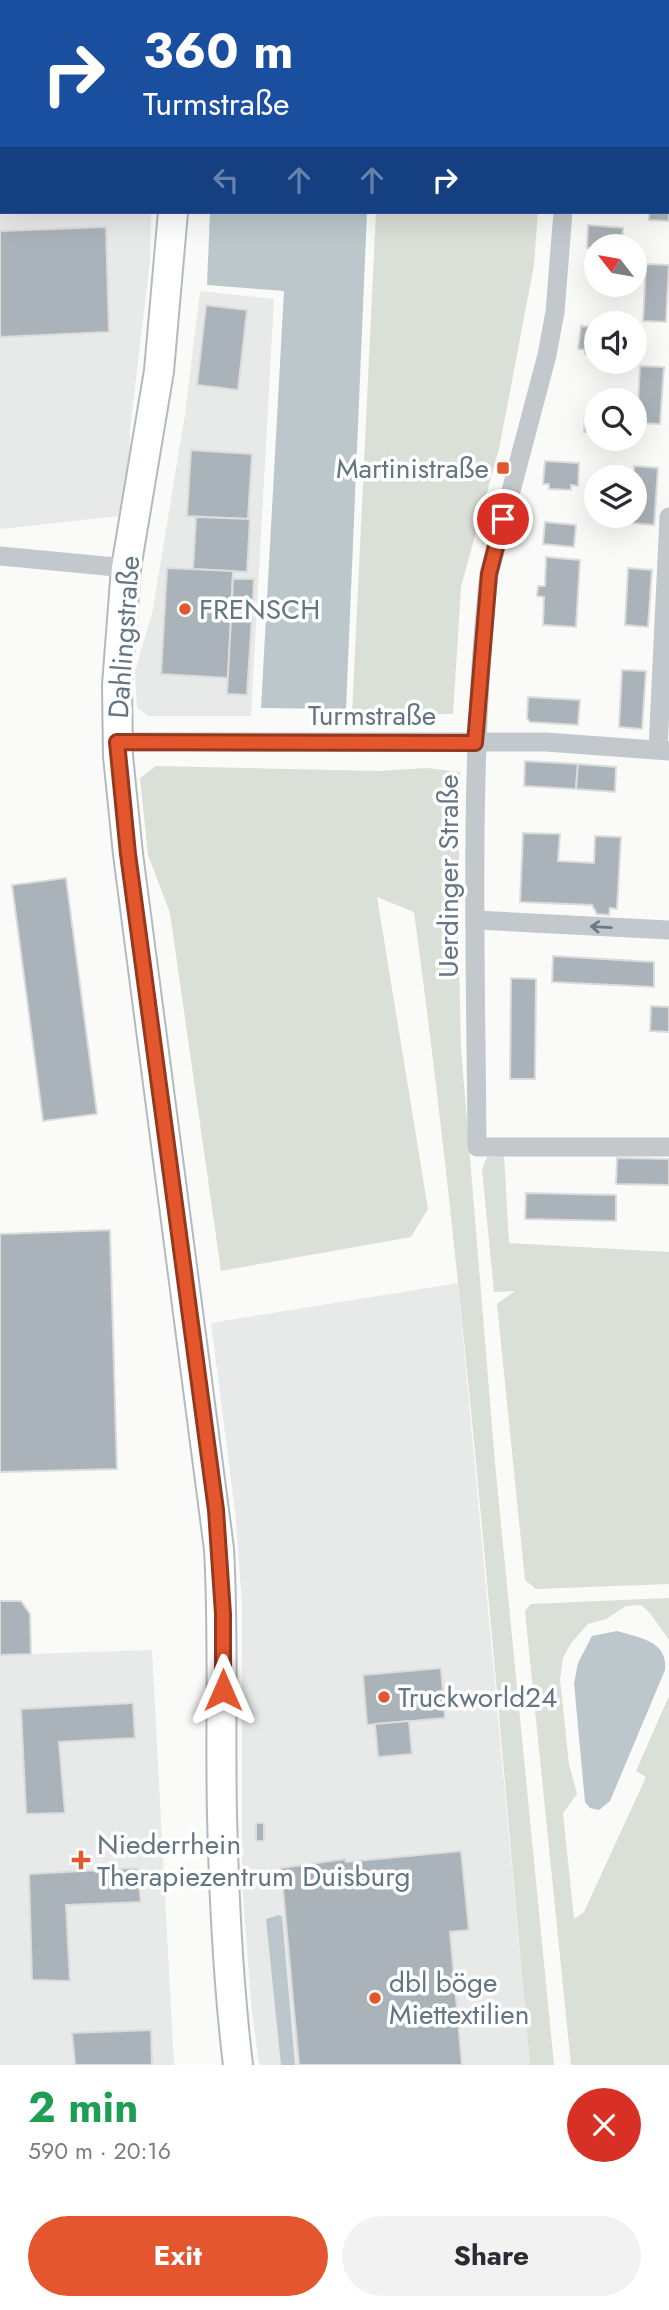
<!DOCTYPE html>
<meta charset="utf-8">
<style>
:root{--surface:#fff;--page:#f2f2f3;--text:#2b2b33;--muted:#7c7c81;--accent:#e4572e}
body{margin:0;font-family:Jost,sans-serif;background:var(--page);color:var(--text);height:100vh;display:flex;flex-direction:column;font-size:26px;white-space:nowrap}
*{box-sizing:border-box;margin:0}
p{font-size:23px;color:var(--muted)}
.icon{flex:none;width:38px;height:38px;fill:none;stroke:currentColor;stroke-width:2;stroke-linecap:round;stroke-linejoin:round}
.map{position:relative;height:2065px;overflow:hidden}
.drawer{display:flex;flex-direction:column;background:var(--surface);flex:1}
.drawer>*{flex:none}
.hud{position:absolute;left:0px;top:0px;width:670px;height:214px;box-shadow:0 7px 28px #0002;background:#1a4fa0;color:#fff;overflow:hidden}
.needle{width:46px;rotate:301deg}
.controls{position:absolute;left:584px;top:234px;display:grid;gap:14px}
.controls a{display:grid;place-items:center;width:63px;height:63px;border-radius:50%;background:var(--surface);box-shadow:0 7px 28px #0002;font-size:35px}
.pin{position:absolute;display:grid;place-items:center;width:60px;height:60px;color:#fff;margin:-30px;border:4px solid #fff;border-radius:50%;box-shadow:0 2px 7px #0007}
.me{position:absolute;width:77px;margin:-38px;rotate:0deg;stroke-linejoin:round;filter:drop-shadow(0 0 5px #0008)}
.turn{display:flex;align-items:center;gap:24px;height:147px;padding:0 28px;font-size:32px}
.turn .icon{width:91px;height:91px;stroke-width:2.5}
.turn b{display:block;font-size:49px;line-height:60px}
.lanes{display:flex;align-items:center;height:66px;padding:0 28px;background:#0003;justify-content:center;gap:35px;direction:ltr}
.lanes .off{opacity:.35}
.round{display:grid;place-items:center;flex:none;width:74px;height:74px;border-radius:37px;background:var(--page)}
.head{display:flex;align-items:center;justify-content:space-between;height:119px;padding:0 28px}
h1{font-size:42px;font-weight:700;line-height:52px;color:#1e9e55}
.cta{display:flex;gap:14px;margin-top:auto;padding:14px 28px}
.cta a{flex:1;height:80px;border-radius:42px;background:var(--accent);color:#fff;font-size:28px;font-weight:700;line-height:80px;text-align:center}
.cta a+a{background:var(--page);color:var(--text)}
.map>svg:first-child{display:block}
.built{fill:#e8e9e9}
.green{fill:#dadfd7}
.water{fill:#bbc7cb}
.building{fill:#aab3b9;stroke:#dcdcda;stroke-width:2}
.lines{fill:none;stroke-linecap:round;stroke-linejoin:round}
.secondary-casing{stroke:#b3babf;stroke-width:32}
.street{stroke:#c3c8cc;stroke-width:19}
.secondary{stroke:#fff;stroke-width:28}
.oneway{stroke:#6a7a87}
.route-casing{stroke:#94391e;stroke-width:18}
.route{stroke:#e4572e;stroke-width:12}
.poi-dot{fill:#e4572e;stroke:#fff;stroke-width:2.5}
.labels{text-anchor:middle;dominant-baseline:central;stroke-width:7;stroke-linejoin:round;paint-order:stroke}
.poi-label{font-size:28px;fill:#657683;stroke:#fff;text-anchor:start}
.street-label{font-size:28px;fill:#657683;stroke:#fff}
</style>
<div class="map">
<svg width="669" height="2065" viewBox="0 0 669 2065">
<rect width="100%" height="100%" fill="#fafaf8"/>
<!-- built -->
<g class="built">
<path d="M0,0H150L2,2V212H151L150,261L130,429V463L120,516L0,529Z"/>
<path d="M200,291L274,299L251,716H148L137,708L135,672L153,609L185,414Z"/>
<path d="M458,1283L530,2065H259L251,2003L242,1882V1603L235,1511L211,1323Z"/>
<path d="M152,1650L174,2065H0V1655Z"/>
</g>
<!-- green -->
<g class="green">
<path d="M0,0H134L2,2L0,24Z"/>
<rect x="380" y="0" width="162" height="2"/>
<path d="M376,212H538L534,265L499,449L461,587L453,714H352Z"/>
<path d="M156,766L379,771L427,768L460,772L458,917L461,1048L495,1463L554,2065H530C495,1680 466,1295 414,912L377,897L428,1209L411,1237L221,1271L170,913L148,855L140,778Z"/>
<path d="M504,1155L509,1243L669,1252V1584L536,1589L525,1580L497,1304L515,1291L494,1292L482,1169L487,1157Z"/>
<path d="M669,1598V1640L650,1613L641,1605L626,1606L606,1619L588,1624L571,1643L563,1658L560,1680L569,1764L577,1794L563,1813L574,1919L584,1912L646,1777L636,1771L669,1696V2065H571L525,1611L531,1604Z"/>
</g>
<!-- water -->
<g class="water">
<path d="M229,0H373V2H232Z"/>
<path d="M210,212H367L346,709L261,708L284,291L207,285Z"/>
<path d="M617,1631C640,1638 668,1641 665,1670L610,1801L599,1810L590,1808L585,1802L574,1683L578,1663L592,1636Z"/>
<path d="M279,1915L282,1917L295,2065H281L266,1919Z"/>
</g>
<!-- building -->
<g class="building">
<path d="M668,163L669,221L649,220V212H668Z"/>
<path d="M588,225L623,228L622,247H597V253H594V248H587Z"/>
<path d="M106,227L109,332L0,337V231Z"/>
<path d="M646,264L669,265L666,322L643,321Z"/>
<path d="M206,305L247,310L238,390L197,385Z"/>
<path d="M581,326L597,327V355L585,354V350L578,349Z"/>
<path d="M640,366L664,367L660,424L637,423Z"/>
<path d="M585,416L597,417V432H584Z"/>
<path d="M191,450L252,454L248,519L187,516Z"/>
<path d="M545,461L579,463L578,486L571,485V490L549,489V484H543Z"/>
<path d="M634,466L658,468L654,525L631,523V516H635Z"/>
<path d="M196,517L250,519L247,572L193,569Z"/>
<path d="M545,522L576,525L574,547L543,544Z"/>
<path d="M546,557L580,560L576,627L543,625L544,597L537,596L538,586H545Z"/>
<path d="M167,568L233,571L228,678L161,674Z"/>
<path d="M628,568L652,570L648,627L625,625Z"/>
<path d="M233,579H254L253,600H232Z"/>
<path d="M232,600H253L247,695L227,694Z"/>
<path d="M622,670L646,671L642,729L619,727Z"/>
<path d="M528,697L580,700L578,725L530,722L527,718Z"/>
<path d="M525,761L578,764L576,789L524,786Z"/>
<path d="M578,764L616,767L615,792L576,789Z"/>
<path d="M523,833L560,834L558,861L594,863L595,836L621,837L617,909L610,908L609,915L597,914L592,905L520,902Z"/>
<path d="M66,878L97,1114L43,1121L12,885Z"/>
<path d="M553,956L654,962V987L552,982Z"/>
<path d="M511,978L536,979L535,1079H510Z"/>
<path d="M651,1006L669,1007V1032L650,1031Z"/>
<path d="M617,1158L669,1159V1185L616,1184Z"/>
<path d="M526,1193L616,1195V1221L525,1219Z"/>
<path d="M110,1230L117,1469L0,1472V1234Z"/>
<path d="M0,1601H21L30,1614L31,1654L0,1655Z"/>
<path d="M441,1668L445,1718L367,1725L363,1675Z"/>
<path d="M133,1703L135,1738L59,1742L65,1813L26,1814L21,1709Z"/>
<path d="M409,1721L412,1754L378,1757L375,1724Z"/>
<rect x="256" y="1823" width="8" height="18"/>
<path d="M461,1851L469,1930L450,1932L462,2065H299L281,1868L345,1859L346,1862Z"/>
<path d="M137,1868L141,1902L66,1905L70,1981L32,1980L29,1874Z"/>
<path d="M151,2030L152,2065H75L72,2033Z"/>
</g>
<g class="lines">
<!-- secondary casing -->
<g class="secondary-casing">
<g id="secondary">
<path d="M174,0V2"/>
<path d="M173,212L159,371L126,568L117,685L118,756L128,854L219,1549C224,1638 220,1727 222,1815C224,1899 228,1982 238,2065"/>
</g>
</g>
<!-- street -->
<g class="street">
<path d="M564,0L565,2"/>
<path d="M0,47H2"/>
<path d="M668,113H669"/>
<path d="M668,153H669"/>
<path d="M563,212L555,312L547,355L489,574C468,764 476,956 477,1147H669"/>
<path d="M0,556L126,568"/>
<path d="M117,742H546L669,751"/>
<path d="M658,749L669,517"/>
<path d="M476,920L669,930"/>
</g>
<!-- secondary -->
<use href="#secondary" class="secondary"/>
</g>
<!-- one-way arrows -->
<defs><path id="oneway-shaft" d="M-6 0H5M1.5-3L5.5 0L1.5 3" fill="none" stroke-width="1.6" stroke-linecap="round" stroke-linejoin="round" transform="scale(1.75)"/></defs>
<use class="oneway" href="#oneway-shaft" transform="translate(601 927) rotate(-177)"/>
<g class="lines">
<!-- route casing -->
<g class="route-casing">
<path id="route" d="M223,1690V1614L216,1510L128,854L117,742L475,743L489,574L503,519"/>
</g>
<!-- route -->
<use href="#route" class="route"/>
</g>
<!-- markers -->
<g class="poi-dot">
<rect x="496" y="461" width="14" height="14" rx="3.5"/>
<circle cx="185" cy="609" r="7"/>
<circle cx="384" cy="1697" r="7"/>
<path d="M77.5 1849.5h7v7h7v7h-7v7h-7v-7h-7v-7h7z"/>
<circle cx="375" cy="1998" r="7"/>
</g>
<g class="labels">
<!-- poi labels -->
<g class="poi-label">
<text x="489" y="468" text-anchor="end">Martinistraße</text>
<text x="199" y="609">FRENSCH</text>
<text x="398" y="1697">Truckworld24</text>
<text x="97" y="1844">Niederrhein<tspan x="97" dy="32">Therapiezentrum Duisburg</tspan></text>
<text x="389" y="1982">dbl böge<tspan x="389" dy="32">Miettextilien</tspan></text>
</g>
<!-- street labels -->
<g class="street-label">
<text transform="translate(124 637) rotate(-86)">Dahlingstraße</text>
<text x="372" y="715">Turmstraße</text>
<text transform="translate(448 876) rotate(-90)">Uerdinger Straße</text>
</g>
</g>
</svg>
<div class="controls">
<a><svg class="needle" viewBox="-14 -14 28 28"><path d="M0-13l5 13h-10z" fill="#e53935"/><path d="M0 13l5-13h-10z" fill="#7c7c81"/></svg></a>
<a><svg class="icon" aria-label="sound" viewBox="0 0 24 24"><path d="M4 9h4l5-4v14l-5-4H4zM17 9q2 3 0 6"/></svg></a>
<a><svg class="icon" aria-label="search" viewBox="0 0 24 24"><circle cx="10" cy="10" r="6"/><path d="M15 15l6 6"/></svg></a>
<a><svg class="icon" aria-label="layers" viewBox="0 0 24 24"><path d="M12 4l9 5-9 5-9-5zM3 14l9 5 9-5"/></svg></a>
</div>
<div class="pin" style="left:503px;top:519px;background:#d93025"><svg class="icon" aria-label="arrive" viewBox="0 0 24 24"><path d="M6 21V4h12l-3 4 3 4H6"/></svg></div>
<svg class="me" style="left:223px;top:1690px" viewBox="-20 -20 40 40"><path d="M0-17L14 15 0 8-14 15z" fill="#e4572e" stroke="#fff" stroke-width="4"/></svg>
<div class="hud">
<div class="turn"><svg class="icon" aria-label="right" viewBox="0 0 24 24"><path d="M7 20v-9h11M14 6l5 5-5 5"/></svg><div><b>360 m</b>Turmstraße</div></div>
<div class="lanes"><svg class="icon off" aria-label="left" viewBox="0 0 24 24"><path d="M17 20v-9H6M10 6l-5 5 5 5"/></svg><svg class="icon off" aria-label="ahead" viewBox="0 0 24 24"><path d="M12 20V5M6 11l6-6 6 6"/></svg><svg class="icon off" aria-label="ahead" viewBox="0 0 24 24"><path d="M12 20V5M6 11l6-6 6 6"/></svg><svg class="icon" aria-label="right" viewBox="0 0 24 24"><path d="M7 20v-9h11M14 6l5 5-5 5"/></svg></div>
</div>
</div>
<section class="drawer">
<div class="head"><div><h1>2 min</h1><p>590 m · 20:16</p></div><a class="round" style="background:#d93025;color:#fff"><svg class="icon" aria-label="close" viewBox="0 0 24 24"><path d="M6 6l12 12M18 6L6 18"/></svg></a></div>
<div class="cta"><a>Exit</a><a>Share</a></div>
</section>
